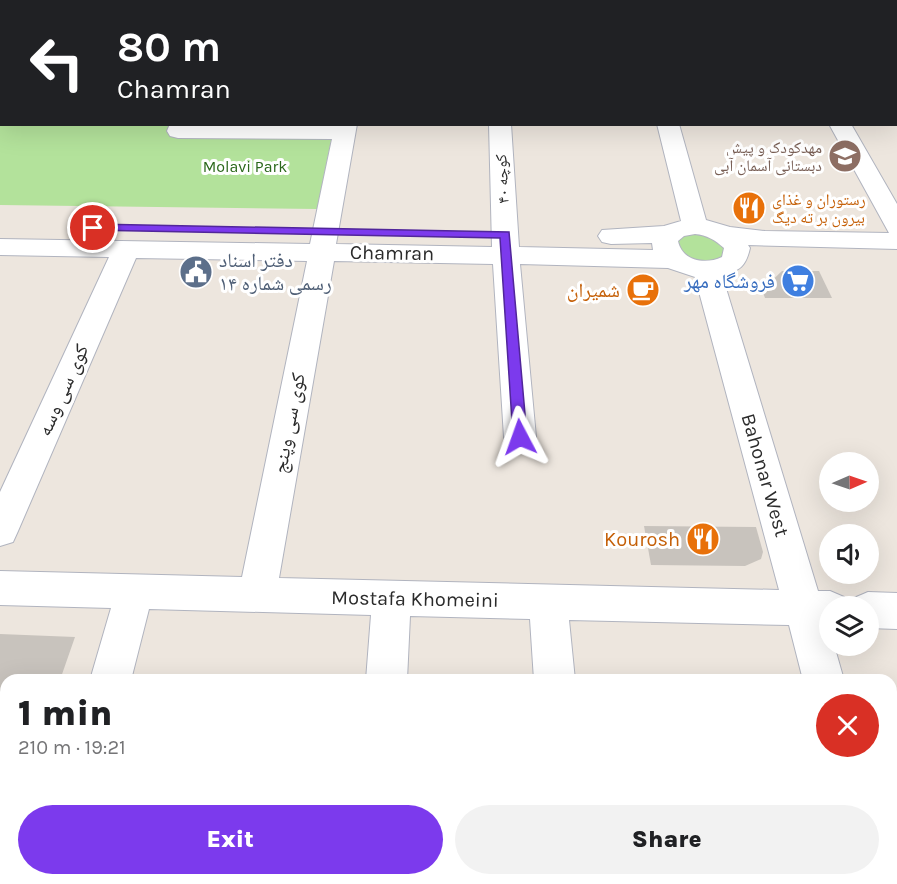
<!DOCTYPE html>
<meta charset="utf-8">
<style>
:root{--surface:#fff;--page:#f2f2f2;--text:#202124;--muted:#757577;--accent:#7c3aed}
body{margin:0;font-family:Karla,"Noto Naskh Arabic",sans-serif;background:var(--page);color:var(--text);height:100vh;display:flex;flex-direction:column;font-size:22px;white-space:nowrap}
*{box-sizing:border-box;margin:0}
p{font-size:20px;color:var(--muted)}
.icon{flex:none;width:33px;height:33px;fill:none;stroke:currentColor;stroke-width:2;stroke-linecap:round;stroke-linejoin:round}
.map{position:relative;flex:1;overflow:hidden}
.drawer{position:absolute;left:0px;top:674px;width:897px;height:212px;display:flex;flex-direction:column;background:var(--surface);border-radius:18px 18px 0 0;box-shadow:0 6px 24px #0002}
.drawer>*{flex:none}
.hud{position:absolute;left:0px;top:0px;width:897px;height:126px;box-shadow:0 6px 24px #0002;background:#202124;color:#fff;overflow:hidden}
.needle{width:39px;rotate:88deg}
.controls{position:absolute;left:819px;top:452px;display:grid;gap:12px}
.controls a{display:grid;place-items:center;width:60px;height:60px;border-radius:50%;background:var(--surface);box-shadow:0 6px 24px #0002;font-size:30px}
.pin{position:absolute;display:grid;place-items:center;width:51px;height:51px;color:#fff;margin:-26px;border:3px solid #fff;border-radius:50%;box-shadow:0 2px 6px #0007}
.me{position:absolute;width:66px;margin:-33px;rotate:356deg;stroke-linejoin:round;filter:drop-shadow(0 0 4px #0008)}
.turn{display:flex;align-items:center;gap:21px;height:126px;padding:0 18px;font-size:27px}
.turn .icon{width:78px;height:78px;stroke-width:2.5}
.turn b{display:block;font-size:42px;line-height:51px}
.round{display:grid;place-items:center;flex:none;width:63px;height:63px;border-radius:32px;background:var(--page)}
.head{display:flex;align-items:center;justify-content:space-between;height:102px;padding:0 18px}
h1{font-size:36px;font-weight:800;line-height:45px}
.button{display:flex;gap:12px;margin-top:auto;padding:12px 18px}
.button a{flex:1;height:69px;border-radius:36px;background:var(--accent);color:#fff;font-size:24px;font-weight:800;line-height:69px;text-align:center}
.button a+a{background:var(--page);color:var(--text)}
.map>svg:first-child{display:block}
.green{fill:#b3e29b}
.building{fill:#c8c3bd}
.lines{fill:none;stroke-linecap:round;stroke-linejoin:round}
.minor-casing{stroke:#b1b4bf;stroke-width:2}
.minor{fill:#fff;fill-rule:evenodd}
.route{fill:#7c3aed;stroke:#51269a;stroke-width:1.5}
.labels{text-anchor:middle;dominant-baseline:central;stroke-width:6;stroke-linejoin:round;paint-order:stroke}
.far-education-label{font-size:16px;fill:#785e54;stroke:#fff;text-anchor:end}
.far-park-label{font-size:16px;fill:#2b681b;stroke:#fff}
.far-street-label{font-size:16px;fill:#2b2b2b;stroke:#fff}
.far-food-label{font-size:16px;fill:#c56008;stroke:#fff;text-anchor:start}
.street-label{font-size:20px;fill:#2b2b2b;stroke:#fff}
.service-label{font-size:20px;fill:#4e5e75;stroke:#fff;text-anchor:start}
.shop-label{font-size:20px;fill:#366cbe;stroke:#fff;text-anchor:end}
.food-label{font-size:20px;fill:#c56008;stroke:#fff;text-anchor:end}
</style>
<div class="map">
<svg width="897" height="884" viewBox="0 0 897 884">
<rect width="100%" height="100%" fill="#ede6de"/>
<!-- green -->
<g class="green">
<path d="M0,0H206L2,2V124H270L333,131L317,209L0,205Z"/>
<path d="M700,232L725,247L724,256C705,268 692,261 676,247L679,238L684,234Z"/>
</g>
<!-- building -->
<g class="building">
<path d="M782,271H819L832,298H765L762,290Z"/>
<path d="M644,526L756,527L763,552L761,559L745,566L651,565Z"/>
<path d="M0,634L75,637L60,680H6V833L0,849Z"/>
<path d="M223,879H785L786,884H222Z"/>
</g>
<g class="lines">
<!-- minor casing -->
<g class="minor-casing">
<g id="minor">
<rect x="196" y="0" width="18" height="2"/>
<rect x="360" y="0" width="18" height="2"/>
<rect x="486" y="0" width="18" height="2"/>
<path d="M625,0H643L644,2H626Z"/>
<path d="M763,0H781L782,2H764Z"/>
<path d="M889,0H897V11L896,2H888Z"/>
<rect x="896" y="36" width="1" height="12"/>
<path d="M170,124H357L336,244L492,247L489,124H511L519,247L653,250L652,243L611,244L602,242L598,236L602,230L664,226L681,221L657,124H679L706,220L730,227L765,231L889,233L829,124H851L897,204V249L748,245L750,248C746,266 740,271 722,275L818,591H830L844,597L848,606H830V645H834L844,680H803L789,625L569,620L575,680H534L530,619L410,616L407,680H366L371,615L149,609L131,680H90L111,608L0,605V571L242,577L307,261L136,258L18,531L13,542L0,546V492L109,257L0,255V239L310,244L332,139L178,138L170,136L167,131ZM695,234C707,235 715,240 724,248L722,257C705,265 682,261 678,241L684,236ZM334,261L493,264L504,437L508,446L520,450L532,446L536,437L520,264L668,268L695,277L779,590L279,578Z"/>
<path d="M868,592L897,593V629L868,628V606H851L854,598Z"/>
<path d="M891,859L897,862V884H859L857,879H891Z"/>
<path d="M29,879H77L75,884H27Z"/>
</g>
</g>
<!-- minor -->
<use href="#minor" class="minor"/>
</g>
<!-- route -->
<path class="route" d="M93,224L509,232L527,437L520,442L513,437L500,238L89,230V225Z"/>
<!-- icons -->
<defs>
<g id="school-disc" transform="scale(1.725)"><circle r="9.5" fill="#8d6e63" stroke="#fff"/><path d="M0-5L7-2L0 1L-7-2ZM-4 1L0 2.5L4 1V4Q0 6-4 4Z" fill="#fff"/></g>
<g id="restaurant-disc" transform="scale(1.725)"><circle r="9.5" fill="#e8710a" stroke="#fff"/><path d="M-5-6h1v4h1v-4h1v4h1v-4h1v5L-1.5 .5V6h-2V.5L-5-1ZM5-6V6H3V1.5H1.5Q1.5-4 5-6Z" fill="#fff"/></g>
<g id="civic-disc" transform="scale(1.725)"><circle r="9.5" fill="#5c6f8a" stroke="#fff"/><path d="M-.6-6.5H3V-4.5H.6V-3L4-1V1h2V6H-6V1h2V-1L-.6-3ZM-1.2 2.5V6h2.4V2.5Z" fill="#fff"/></g>
<g id="supermarket-disc" transform="scale(1.725)"><circle r="9.5" fill="#3f7fe0" stroke="#fff"/><path d="M-6-5.5h2.5l.6 2H6L4.5 2H-2.5L-4.4-4H-6ZM-1.5 3.2a1.3 1.3 0 1 0 .1 0ZM3 3.2a1.3 1.3 0 1 0 .1 0Z" fill="#fff"/></g>
<g id="cafe-disc" transform="scale(1.725)"><circle r="9.5" fill="#e8710a" stroke="#fff"/><path d="M-5.5-4.5H6V0H3Q3 3.5 0 3.5H-2.5Q-5.5 3.5-5.5 0ZM3-3.2v2h1.7v-2ZM-6 4.5H4V6H-6Z" fill="#fff"/></g>
</defs>
<g fill-rule="evenodd">
<use href="#school-disc" x="845" y="156"/>
<use href="#restaurant-disc" x="749" y="208"/>
<use href="#civic-disc" x="196" y="272"/>
<use href="#supermarket-disc" x="798" y="281"/>
<use href="#cafe-disc" x="643" y="290"/>
<use href="#restaurant-disc" x="703" y="539"/>
</g>
<g class="labels">
<!-- far-education labels -->
<g class="far-education-label">
<text x="822" y="147">مهدکودک و پیش<tspan x="822" dy="18">دبستانی آسمان آبی</tspan></text>
</g>
<!-- far-park labels -->
<g class="far-park-label">
<text x="245" y="166">Molavi Park</text>
</g>
<!-- far-street labels -->
<g class="far-street-label">
<text transform="translate(502 179) rotate(-93)">کوچه ۴۰</text>
</g>
<!-- far-food labels -->
<g class="far-food-label">
<text x="772" y="199">رستوران و غذای<tspan x="772" dy="18">بیرون بر ته دیگ</tspan></text>
</g>
<!-- street labels -->
<g class="street-label">
<text transform="translate(392 253) rotate(1)">Chamran</text>
<text transform="translate(63 390) rotate(-66)">کوی سی وسه</text>
<text transform="translate(289 423) rotate(-79)">کوی سی وپنج</text>
<text transform="translate(765 475) rotate(74)">Bahonar West</text>
<text transform="translate(415 599) rotate(1)">Mostafa Khomeini</text>
</g>
<!-- service labels -->
<g class="service-label">
<text x="219" y="260">دفتر اسناد<tspan x="219" dy="23">رسمی شماره ۱۴</tspan></text>
</g>
<!-- shop labels -->
<g class="shop-label">
<text x="775" y="281">فروشگاه مهر</text>
</g>
<!-- food labels -->
<g class="food-label">
<text x="620" y="290">شمیران</text>
<text x="680" y="539">Kourosh</text>
</g>
</g>
</svg>
<div class="controls">
<a><svg class="needle" viewBox="-14 -14 28 28"><path d="M0-13l5 13h-10z" fill="#e53935"/><path d="M0 13l5-13h-10z" fill="#757577"/></svg></a>
<a><svg class="icon" aria-label="sound" viewBox="0 0 24 24"><path d="M4 9h4l5-4v14l-5-4H4zM17 9q2 3 0 6"/></svg></a>
<a><svg class="icon" aria-label="layers" viewBox="0 0 24 24"><path d="M12 4l9 5-9 5-9-5zM3 14l9 5 9-5"/></svg></a>
</div>
<div class="pin" style="left:93px;top:228px;background:#d93025"><svg class="icon" aria-label="arrive" viewBox="0 0 24 24"><path d="M6 21V4h12l-3 4 3 4H6"/></svg></div>
<svg class="me" style="left:520px;top:437px" viewBox="-20 -20 40 40"><path d="M0-17L14 15 0 8-14 15z" fill="#7c3aed" stroke="#fff" stroke-width="4"/></svg>
<div class="hud">
<div class="turn"><svg class="icon" aria-label="left" viewBox="0 0 24 24"><path d="M17 20v-9H6M10 6l-5 5 5 5"/></svg><div><b>80 m</b>Chamran</div></div>
</div>
<section class="drawer">
<div class="head"><div><h1>1 min</h1><p>210 m · 19:21</p></div><a class="round" style="background:#d93025;color:#fff"><svg class="icon" aria-label="close" viewBox="0 0 24 24"><path d="M6 6l12 12M18 6L6 18"/></svg></a></div>
<div class="button"><a>Exit</a><a>Share</a></div>
</section>
</div>
